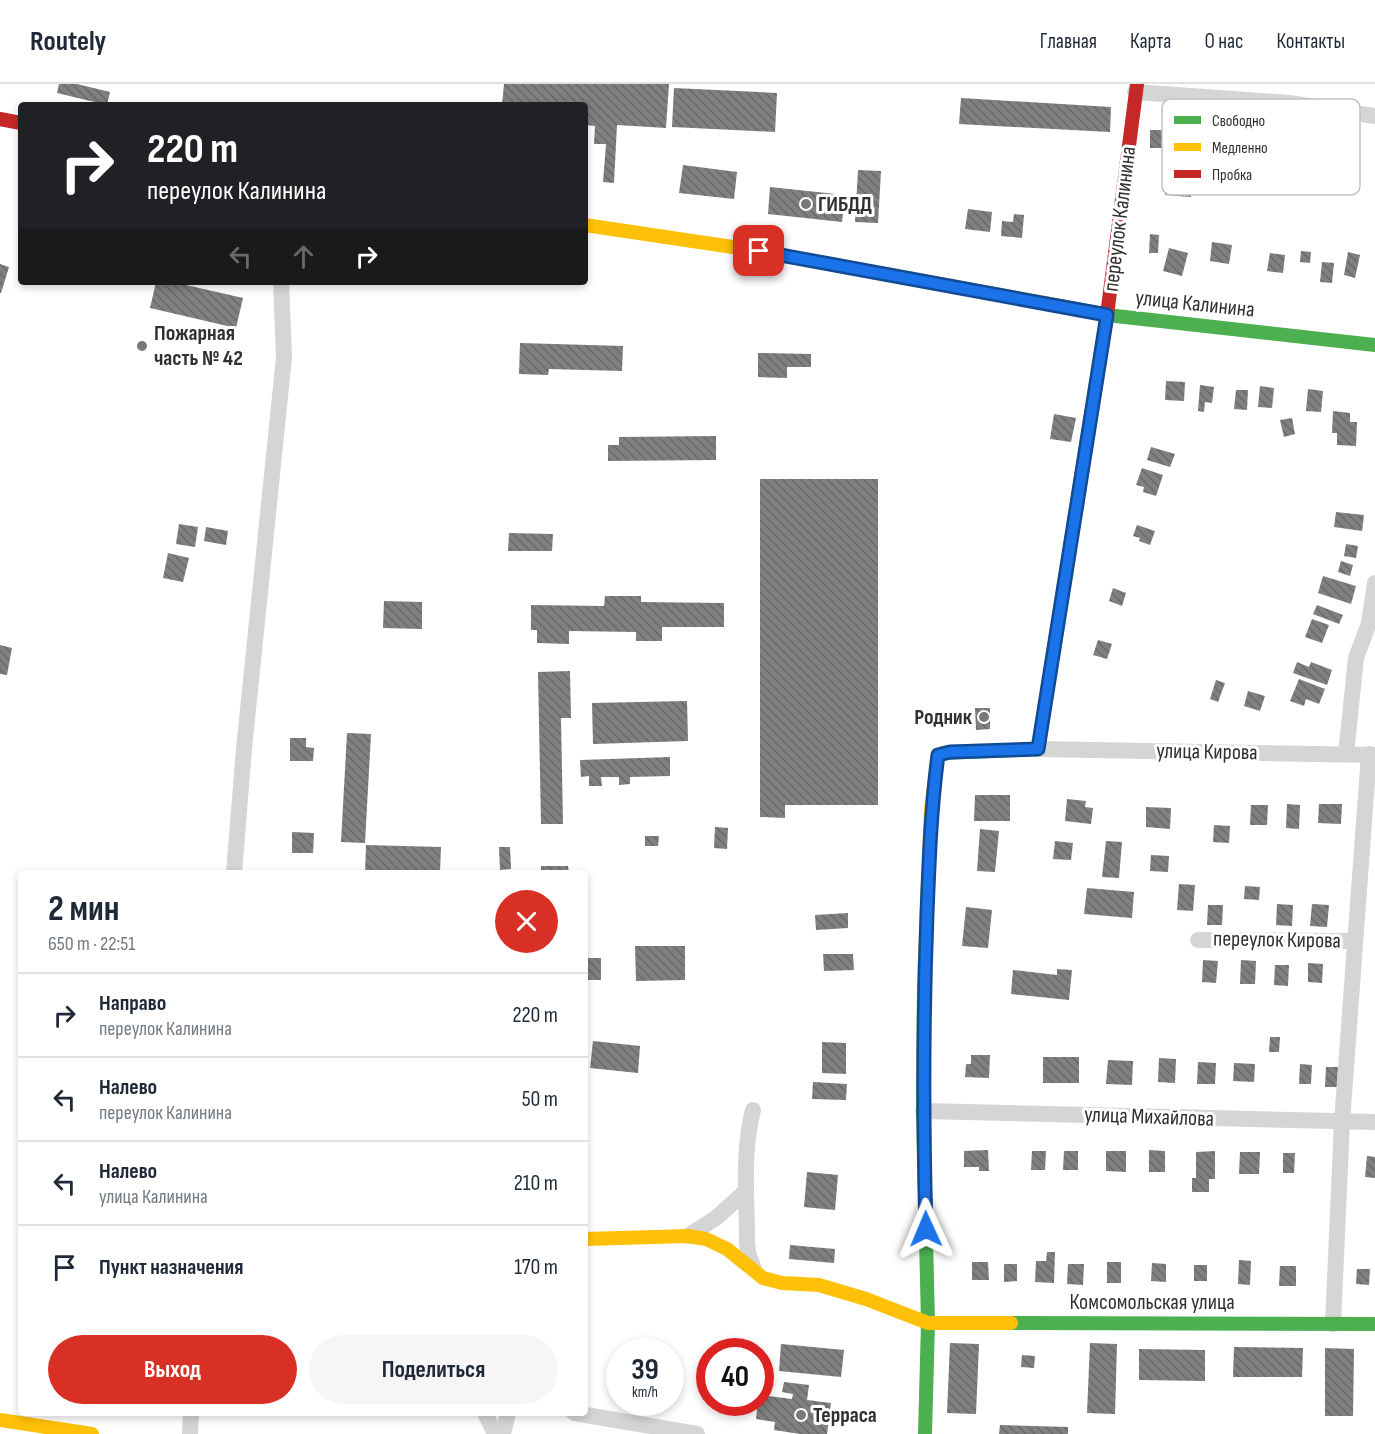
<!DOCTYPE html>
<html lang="ru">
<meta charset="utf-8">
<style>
:root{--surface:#fff;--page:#f6f6f7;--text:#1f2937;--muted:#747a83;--line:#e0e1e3;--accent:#d93025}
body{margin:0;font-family:"Sofia Sans Condensed",sans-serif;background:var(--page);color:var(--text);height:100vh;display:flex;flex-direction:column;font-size:22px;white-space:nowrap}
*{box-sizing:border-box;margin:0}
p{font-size:20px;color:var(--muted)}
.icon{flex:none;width:33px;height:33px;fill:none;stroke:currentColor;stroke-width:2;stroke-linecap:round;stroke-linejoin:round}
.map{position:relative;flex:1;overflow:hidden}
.drawer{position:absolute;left:18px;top:786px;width:570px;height:546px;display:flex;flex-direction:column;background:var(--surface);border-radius:6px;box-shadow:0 3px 9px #0003}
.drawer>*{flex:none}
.guide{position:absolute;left:18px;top:18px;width:570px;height:183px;border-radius:6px;box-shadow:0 3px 9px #0003;background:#202124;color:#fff;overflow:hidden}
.speed{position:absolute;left:606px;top:1254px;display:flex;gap:12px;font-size:30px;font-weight:700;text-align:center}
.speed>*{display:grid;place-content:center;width:78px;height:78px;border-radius:50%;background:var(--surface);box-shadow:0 3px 9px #0003;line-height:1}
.speed small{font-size:15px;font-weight:400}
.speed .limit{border:9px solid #d22;background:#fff;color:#111}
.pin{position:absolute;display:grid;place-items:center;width:51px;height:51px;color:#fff;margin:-26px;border-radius:12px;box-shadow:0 3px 9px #0006}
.me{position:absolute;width:66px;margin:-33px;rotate:359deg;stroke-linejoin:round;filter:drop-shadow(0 0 4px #0008)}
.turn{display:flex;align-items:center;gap:21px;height:126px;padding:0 30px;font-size:27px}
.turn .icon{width:78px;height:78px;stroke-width:2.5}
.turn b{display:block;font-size:42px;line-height:51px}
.lanes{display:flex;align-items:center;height:57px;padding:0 30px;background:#0003;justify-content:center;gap:30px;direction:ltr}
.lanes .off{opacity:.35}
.round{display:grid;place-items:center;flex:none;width:63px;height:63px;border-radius:32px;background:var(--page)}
.summary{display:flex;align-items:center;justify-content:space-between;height:102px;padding:0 30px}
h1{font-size:36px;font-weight:700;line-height:45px}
.primary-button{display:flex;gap:12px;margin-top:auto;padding:12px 30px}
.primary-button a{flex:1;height:69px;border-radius:36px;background:var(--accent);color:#fff;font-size:24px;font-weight:700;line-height:69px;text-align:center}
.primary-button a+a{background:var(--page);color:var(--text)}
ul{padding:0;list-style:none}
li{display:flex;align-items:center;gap:18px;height:84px;padding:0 30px;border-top:2px solid var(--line)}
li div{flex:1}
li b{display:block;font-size:22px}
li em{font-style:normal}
header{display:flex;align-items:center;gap:36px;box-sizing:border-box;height:84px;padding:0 30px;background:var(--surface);border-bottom:2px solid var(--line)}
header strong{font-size:28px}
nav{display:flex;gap:33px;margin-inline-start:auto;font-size:21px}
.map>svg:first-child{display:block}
.building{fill:url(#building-back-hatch)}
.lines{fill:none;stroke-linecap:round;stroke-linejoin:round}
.street{stroke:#d5d5d5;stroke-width:16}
.fast{stroke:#4caf50;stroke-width:14}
.slow{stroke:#ffc107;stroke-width:14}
.jam{stroke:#c62828;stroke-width:14}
.route-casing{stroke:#114b97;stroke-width:15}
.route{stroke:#1a73e8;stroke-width:10}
.poi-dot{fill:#797979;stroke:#fff;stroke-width:2}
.labels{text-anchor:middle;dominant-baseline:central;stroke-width:6;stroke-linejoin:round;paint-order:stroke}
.poi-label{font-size:22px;font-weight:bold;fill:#313131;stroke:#fff;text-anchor:start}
.street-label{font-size:22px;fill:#313131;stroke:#fff}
.key{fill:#fff;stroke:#c1c1c1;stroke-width:1.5}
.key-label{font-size:16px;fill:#313131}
</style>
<header>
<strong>Routely</strong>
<nav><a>Главная</a><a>Карта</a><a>О нас</a><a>Контакты</a></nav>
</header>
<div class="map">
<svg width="1375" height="1350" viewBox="0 0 1375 1350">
<defs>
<pattern id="building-back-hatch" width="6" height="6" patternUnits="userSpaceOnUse" patternTransform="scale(1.5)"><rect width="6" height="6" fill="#808080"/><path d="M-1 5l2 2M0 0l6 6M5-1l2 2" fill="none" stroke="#696969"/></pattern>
</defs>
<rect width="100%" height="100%" fill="#fff"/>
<!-- building -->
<g class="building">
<path d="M59,0H77L110,8L107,21L57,9Z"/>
<path d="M504,0H669L666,44L617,41L614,99L603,98L606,60H594L595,42L585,41V21H502Z"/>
<path d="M674,4L777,9L775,48L672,43Z"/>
<path d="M961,14L1111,23L1110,48L959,40Z"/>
<rect x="1150" y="46" width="19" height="18"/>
<path d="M1168,73L1194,75L1191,113L1165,111Z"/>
<path d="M683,81L737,88L734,115L679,109Z"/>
<path d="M858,86L881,87L878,139L855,138Z"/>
<path d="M770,103L845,111L842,138L768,130Z"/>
<path d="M968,125L992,128L990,148L965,145Z"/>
<path d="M1014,130L1024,131L1022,154L1001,152L1002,137L1013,138Z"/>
<path d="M1150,150L1159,151L1158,169H1149Z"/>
<path d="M1212,158L1232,161L1229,180L1210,177Z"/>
<path d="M1169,164L1188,169L1182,192L1163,187Z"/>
<path d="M1301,167L1311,168L1310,179L1300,178Z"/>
<path d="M1348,168L1360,171L1355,194L1344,191Z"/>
<path d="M1270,169L1285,171L1283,189L1267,187Z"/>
<path d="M1322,178L1334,179L1332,199L1320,198Z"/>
<path d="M0,180L9,183L1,209H0Z"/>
<path d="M156,198H173L243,214L236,244L150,224Z"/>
<path d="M520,259L623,262L622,287L549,285L548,291L519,290Z"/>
<path d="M758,269L811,270V283H787V294L758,293Z"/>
<path d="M1166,297L1185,298L1184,317L1165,316Z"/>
<path d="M1200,301L1214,303L1212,319L1205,318L1204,328L1198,327Z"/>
<path d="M1260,302L1274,304L1272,324L1258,323Z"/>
<path d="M1308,305L1323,307L1321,328L1306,327Z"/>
<path d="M1236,306H1248L1247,326L1234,325Z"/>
<path d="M1333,327L1350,329V338H1357L1356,362L1337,361V349H1332Z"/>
<path d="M1054,330L1076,334L1071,358L1050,355Z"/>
<path d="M1292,334L1295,350L1284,353L1280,336Z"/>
<path d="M716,352V376L608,377V361H619V353Z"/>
<path d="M1151,363L1175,370L1170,383L1147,376Z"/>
<path d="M1142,384L1163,391L1156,412L1143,408L1144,403L1136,401Z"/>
<path d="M760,395H878V721H785V734L760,733Z"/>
<path d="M1336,428L1364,431L1362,447L1334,443Z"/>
<path d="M179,440L198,443L195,463L176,460Z"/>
<path d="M1137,441L1155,447L1150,461L1139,457L1140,454L1133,452Z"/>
<path d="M206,443L228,447L226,461L204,457Z"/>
<path d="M509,449L553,450L552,467H508Z"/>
<path d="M1346,460L1358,462L1356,474L1344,472Z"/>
<path d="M168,469L189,474L183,498L163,494Z"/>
<path d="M1341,477L1353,481L1350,492L1338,488Z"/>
<path d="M1323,492L1356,502L1351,520L1318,509Z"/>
<path d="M1113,504L1126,509L1122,522L1109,517Z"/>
<path d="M605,512H641V518L724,519V543H662V557H636V548L569,547V560L537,559V546H531V521L604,522Z"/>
<path d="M384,517L422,518V545L383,544Z"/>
<path d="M1317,521L1343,531L1339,540L1313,530Z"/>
<path d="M1312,535L1329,541L1322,559L1305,553Z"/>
<path d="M1098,556L1112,560L1107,575L1093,571Z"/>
<path d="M0,561L12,564L7,591L0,590Z"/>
<path d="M1297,578L1309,583L1311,578L1332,586L1327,601L1293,589Z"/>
<path d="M570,587L571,634H561L563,740H541L538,588Z"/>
<path d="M1299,595L1325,605L1319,620L1306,615L1304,622L1290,617Z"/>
<path d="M1216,596L1225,599L1218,618L1210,615Z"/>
<path d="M1248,607L1265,612L1260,627L1244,622Z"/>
<path d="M687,617L688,657L593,660L592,619Z"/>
<path d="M975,624H990V645L976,646Z"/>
<path d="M347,649L371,650L365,759L341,758Z"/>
<path d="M290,654H306V663L314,664L313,677H290Z"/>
<path d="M670,673V692L630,693V700L619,701V693H601L602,702H589V692L581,693L580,676Z"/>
<path d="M975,711H1010V737H974Z"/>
<path d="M1067,715L1086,717L1085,723L1093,724L1091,740L1065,737Z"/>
<path d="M1287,720L1300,721L1299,745L1286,744Z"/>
<path d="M1319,720H1342L1341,740L1318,739Z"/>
<path d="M1251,721H1268L1267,741H1250Z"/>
<path d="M1146,723L1171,724L1170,745L1146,743Z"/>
<path d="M1214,741L1230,742L1229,759L1213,758Z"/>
<path d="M715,743L728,744L727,765L714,764Z"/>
<path d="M980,745L999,747L995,788L977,787Z"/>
<path d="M292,748L314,749L313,769H292Z"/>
<path d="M645,752H659L658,762H645Z"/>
<path d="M1055,757L1073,759L1071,776L1053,775Z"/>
<path d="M1106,757L1122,758L1119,794L1102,793Z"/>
<path d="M366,761L441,763L440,789H365Z"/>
<path d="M499,763H510L511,785L500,786Z"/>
<path d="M1151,771L1169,772L1168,788L1150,787Z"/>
<path d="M541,782H568L569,789H541Z"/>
<path d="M1179,800L1195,801L1193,827L1177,826Z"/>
<path d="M1245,802L1260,803L1259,816L1244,815Z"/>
<path d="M1087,804L1134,808L1132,834L1084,830Z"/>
<path d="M1277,820L1293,821L1292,842L1276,841Z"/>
<path d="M1312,820L1329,821L1327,843L1310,842Z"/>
<path d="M1208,821H1223L1222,841H1207Z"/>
<path d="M966,823L992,826L988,864L962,862Z"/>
<path d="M848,829V844L816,846L815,831Z"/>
<path d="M635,862H685V896L636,897Z"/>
<path d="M823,870H853L854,886L824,887Z"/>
<rect x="585" y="874" width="16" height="22"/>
<path d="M1203,876L1218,877L1216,899L1202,898Z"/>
<path d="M1241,876L1256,877L1255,900H1240Z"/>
<path d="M1308,879L1323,880L1322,899L1308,898Z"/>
<path d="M1275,881H1289L1288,902L1274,901Z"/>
<path d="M1057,885L1072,886L1069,916L1011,910L1013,886L1057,891Z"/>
<path d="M1270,953H1280L1279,968H1269Z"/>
<path d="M593,957L640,962L638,989L590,984Z"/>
<path d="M822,958L846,959V990L822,989Z"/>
<path d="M971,971H990L989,994L965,993L966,980H971Z"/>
<rect x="1043" y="973" width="36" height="26"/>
<path d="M1159,974L1176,975L1175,999L1158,998Z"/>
<path d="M1108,976L1133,977L1132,1001L1106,1000Z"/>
<path d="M1198,978L1216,979L1215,1000H1197Z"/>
<path d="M1234,979L1255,980L1254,998L1233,997Z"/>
<path d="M1300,980L1312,981L1311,1000H1299Z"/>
<path d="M1326,983H1338L1337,1003H1325Z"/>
<path d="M813,998L847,1000L846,1016L812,1015Z"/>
<path d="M988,1066L989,1087H979V1083H964V1067Z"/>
<path d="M1149,1066L1165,1067V1088H1149Z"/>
<path d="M1032,1067H1046L1045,1086H1031Z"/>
<path d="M1064,1067H1078V1086H1063Z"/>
<path d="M1106,1067H1126V1088L1106,1087Z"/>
<path d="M1215,1067V1095H1209V1108H1192V1094H1196V1068Z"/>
<path d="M1240,1068H1260L1259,1090H1239Z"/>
<path d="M1283,1069H1295L1294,1089H1283Z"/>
<path d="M1367,1072L1375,1073V1094L1365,1093Z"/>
<path d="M807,1088L838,1091L835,1126L804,1123Z"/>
<path d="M790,1161L835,1165L834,1179L789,1175Z"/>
<path d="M1047,1168H1055L1054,1199L1035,1198L1036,1177H1046Z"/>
<path d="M1239,1176L1251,1177L1250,1201L1238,1200Z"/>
<path d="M972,1178H988L989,1196H972Z"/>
<rect x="1107" y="1178" width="14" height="21"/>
<path d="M1152,1179L1166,1180V1198L1151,1197Z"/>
<path d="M1004,1180H1017V1197L1004,1198Z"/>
<path d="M1068,1180H1084L1083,1201L1067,1200Z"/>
<rect x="1194" y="1181" width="13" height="16"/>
<path d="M1280,1182H1296V1202H1279Z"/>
<path d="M1357,1185H1370L1369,1201L1356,1200Z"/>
<path d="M950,1259L979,1260L976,1330L947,1329Z"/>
<path d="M1090,1259L1117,1260L1115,1330L1087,1329Z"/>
<path d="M781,1260L844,1266L841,1293L779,1287Z"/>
<path d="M1234,1263L1303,1264L1302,1293H1233Z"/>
<path d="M1325,1264L1354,1265L1353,1332H1325Z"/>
<path d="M1139,1265L1205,1266V1297L1139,1296Z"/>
<path d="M1022,1271L1035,1272L1034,1284L1021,1283Z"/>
<path d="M784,1298L809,1301L807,1316L831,1319L827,1350H800L774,1346L775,1338L756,1335L758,1318H760V1311L792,1315L793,1310L782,1308Z"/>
<path d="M733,1318H751L750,1327L732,1324Z"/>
<path d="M1000,1341L1068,1343V1350H999Z"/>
</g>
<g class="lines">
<!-- street -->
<g class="street">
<path d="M1135,8L1289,19L1375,32"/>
<path d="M1038,665L1375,671"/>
<path d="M1346,670L1356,574L1369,539L1375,499"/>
<path d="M234,789L244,665L284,273L281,198"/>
<path d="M1198,856L1355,857"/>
<path d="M753,1026C742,1069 747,1113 747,1157L748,1169L754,1185"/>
<path d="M923,1027L1375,1038"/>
<path d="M688,1152L716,1134L746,1107"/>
<path d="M1333,1240L1342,1038L1369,670"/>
<path d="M485,1329L495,1350"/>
<path d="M574,1329L697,1350"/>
<path d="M190,1350L191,1329"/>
<path d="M503,1350L508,1329"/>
</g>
<!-- fast -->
<g class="fast">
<path d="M1060,222L1107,231L1375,261"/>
<path d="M944,669L1038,665L1077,419"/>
<path d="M924,897L923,1027L928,1239L925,1350"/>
<path d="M1011,1239L1375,1240"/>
</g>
<!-- slow -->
<g class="slow">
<path d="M585,141L759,167L1060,222"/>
<path d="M924,897L931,725L938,671L944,669"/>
<path d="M585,1155L688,1152L706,1155L727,1165L763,1194L782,1199L819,1201L866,1215L928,1239H1011"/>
<path d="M0,1336L92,1350"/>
</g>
<!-- jam -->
<g class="jam">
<path d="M0,35L21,39"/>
<path d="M1077,419L1107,231L1137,0"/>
</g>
</g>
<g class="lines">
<!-- route casing -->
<g class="route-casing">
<path id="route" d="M759,167L1107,231L1038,665L950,668L938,671C931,724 929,777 927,830C923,935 923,1040 926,1145"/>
</g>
<!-- route -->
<use href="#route" class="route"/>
</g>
<!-- markers -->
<g class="poi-dot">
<circle cx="806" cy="120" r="6"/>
<circle cx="142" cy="262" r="6"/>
<circle cx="984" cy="633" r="6"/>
<circle cx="801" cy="1331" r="6"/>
</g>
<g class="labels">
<!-- poi labels -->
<g class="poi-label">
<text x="818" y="120">ГИБДД</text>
<text x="154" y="249">Пожарная<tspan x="154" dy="25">часть № 42</tspan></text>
<text x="972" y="633" text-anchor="end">Родник</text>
<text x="813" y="1331">Терраса</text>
</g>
<!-- street labels -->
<g class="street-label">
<text transform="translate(1120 135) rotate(-83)">переулок Калинина</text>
<text transform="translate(1195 220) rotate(6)">улица Калинина</text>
<text transform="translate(1207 668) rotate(1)">улица Кирова</text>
<text transform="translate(1277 856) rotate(1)">переулок Кирова</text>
<text transform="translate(1149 1033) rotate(2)">улица Михайлова</text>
<text x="1152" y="1218">Комсомольская улица</text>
</g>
</g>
<!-- legend -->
<rect x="1162" y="15" width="198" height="96" rx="9" class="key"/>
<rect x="1174" y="32" width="27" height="8" fill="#4caf50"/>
<rect x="1174" y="59" width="27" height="8" fill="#ffc107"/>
<rect x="1174" y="86" width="27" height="8" fill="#c62828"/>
<g class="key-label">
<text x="1212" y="42">Свободно</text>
<text x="1212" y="69">Медленно</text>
<text x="1212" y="96">Пробка</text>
</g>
</svg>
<div class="speed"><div>39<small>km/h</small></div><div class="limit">40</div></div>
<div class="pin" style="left:759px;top:167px;background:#d93025"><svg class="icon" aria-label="arrive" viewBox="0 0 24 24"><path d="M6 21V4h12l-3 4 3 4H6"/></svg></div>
<svg class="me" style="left:926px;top:1145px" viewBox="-20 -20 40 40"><path d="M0-17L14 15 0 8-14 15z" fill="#1a73e8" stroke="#fff" stroke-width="4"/></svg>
<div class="guide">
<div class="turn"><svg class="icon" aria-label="right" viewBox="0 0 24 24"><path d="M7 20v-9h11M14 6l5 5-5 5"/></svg><div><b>220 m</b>переулок Калинина</div></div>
<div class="lanes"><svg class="icon off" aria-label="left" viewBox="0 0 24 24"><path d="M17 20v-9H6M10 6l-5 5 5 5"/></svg><svg class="icon off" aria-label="ahead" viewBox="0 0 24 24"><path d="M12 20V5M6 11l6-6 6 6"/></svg><svg class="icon" aria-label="right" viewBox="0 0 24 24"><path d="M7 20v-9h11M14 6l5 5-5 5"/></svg></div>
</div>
<section class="drawer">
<div class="summary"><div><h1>2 мин</h1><p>650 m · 22:51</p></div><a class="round" style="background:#d93025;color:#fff"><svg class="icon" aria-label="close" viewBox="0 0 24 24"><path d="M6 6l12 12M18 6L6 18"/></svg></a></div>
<ul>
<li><svg class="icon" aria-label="right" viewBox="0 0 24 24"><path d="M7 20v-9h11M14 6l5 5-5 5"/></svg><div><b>Направо</b><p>переулок Калинина</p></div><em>220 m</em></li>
<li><svg class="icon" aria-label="left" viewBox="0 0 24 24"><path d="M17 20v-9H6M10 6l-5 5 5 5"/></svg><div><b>Налево</b><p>переулок Калинина</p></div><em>50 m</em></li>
<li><svg class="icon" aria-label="left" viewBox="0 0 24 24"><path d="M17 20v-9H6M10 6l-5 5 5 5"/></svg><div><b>Налево</b><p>улица Калинина</p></div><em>210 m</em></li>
<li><svg class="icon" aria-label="arrive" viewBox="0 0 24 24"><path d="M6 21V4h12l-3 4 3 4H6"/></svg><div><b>Пункт назначения</b></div><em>170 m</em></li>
</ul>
<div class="primary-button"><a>Выход</a><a>Поделиться</a></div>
</section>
</div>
